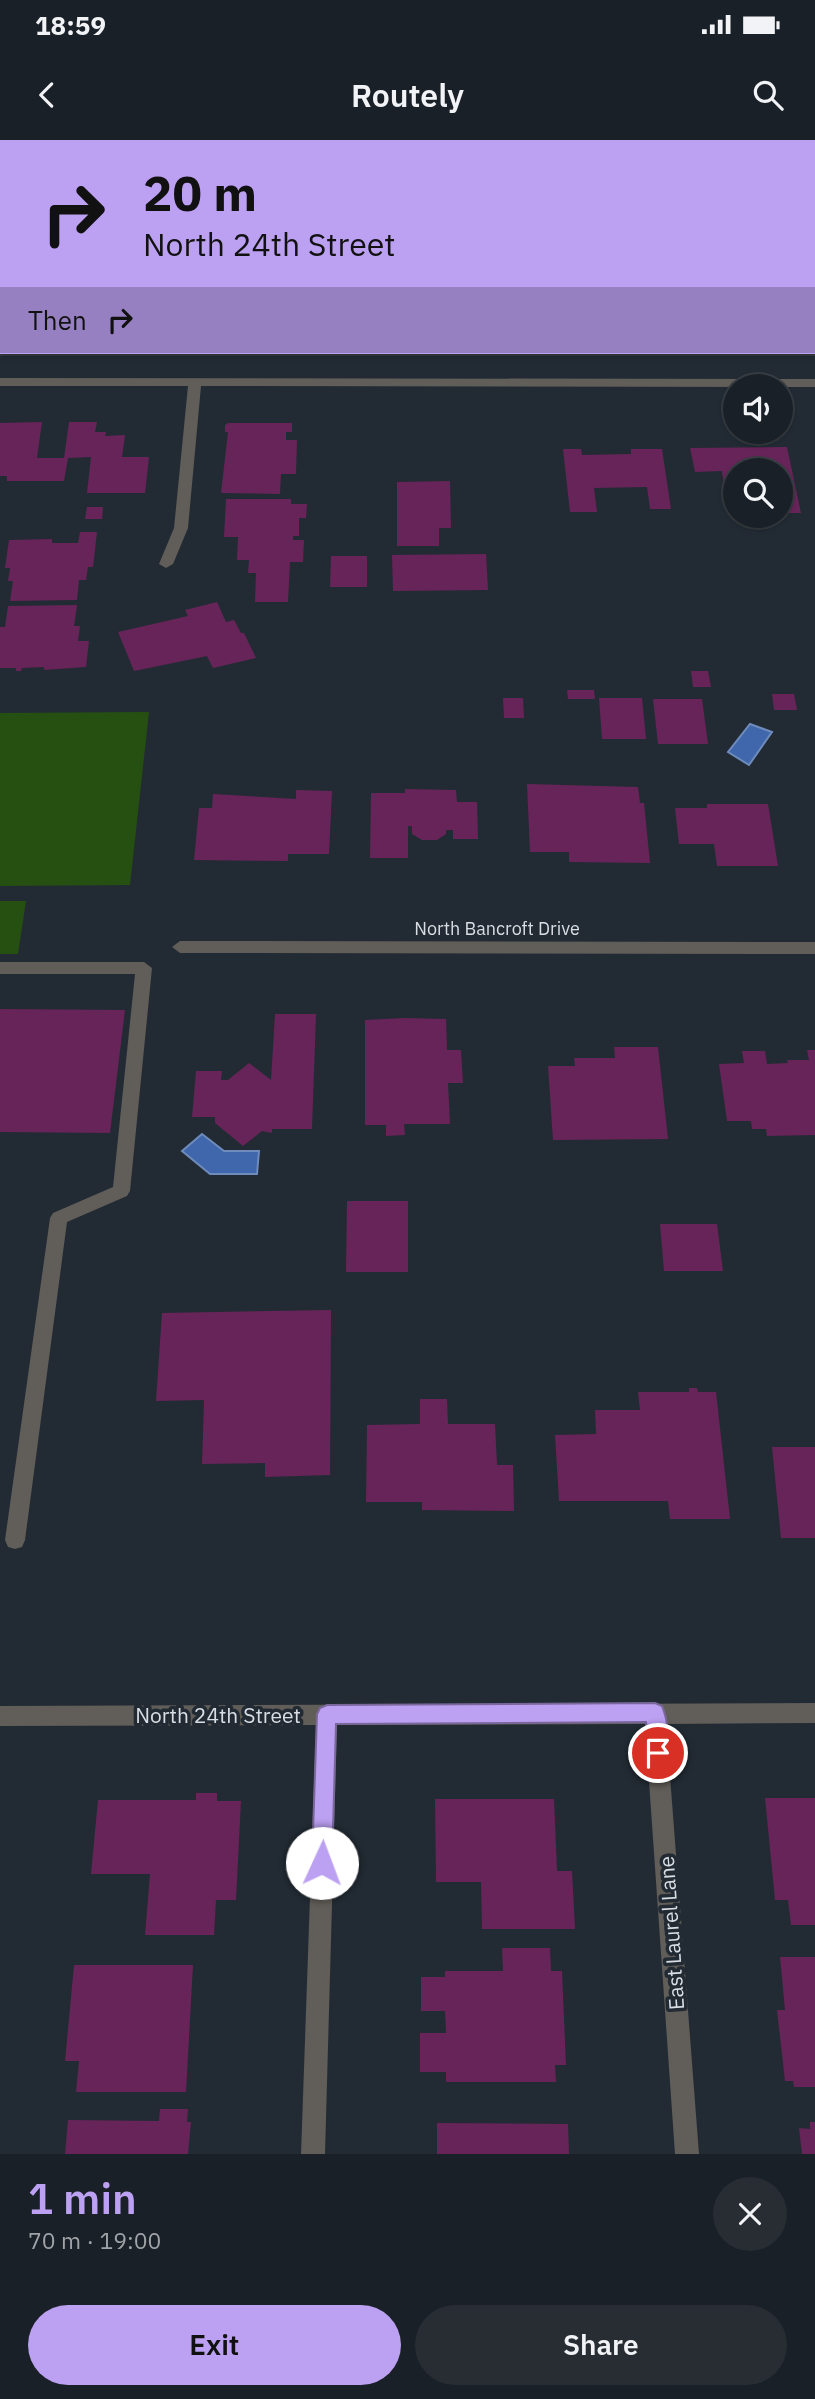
<!DOCTYPE html>
<meta charset="utf-8">
<style>
:root{--surface:#1a2027;--page:#272d33;--text:#f1f3f6;--muted:#9fa3a7;--line:#383e44;--accent:#bca0f2}
body{margin:0;font-family:"IBM Plex Sans",sans-serif;background:var(--page);color:var(--text);height:100vh;display:flex;flex-direction:column;font-size:26px;white-space:nowrap}
*{box-sizing:border-box;margin:0}
p{font-size:23px;color:var(--muted)}
.icon{flex:none;width:38px;height:38px;fill:none;stroke:currentColor;stroke-width:2;stroke-linecap:round;stroke-linejoin:round}
.map{position:relative;height:2014px;overflow:hidden}
.drawer{display:flex;flex-direction:column;background:var(--surface);flex:1}
.drawer>*{flex:none}
.top-card{position:absolute;left:0px;top:0px;width:816px;height:214px;box-shadow:0 2px 5px #0004,0 0 0 2px var(--line);background:#bca0f2;color:#111;overflow:hidden}
.buttons{position:absolute;left:723px;top:234px;display:grid;gap:14px}
.buttons a{display:grid;place-items:center;width:70px;height:70px;border-radius:50%;background:var(--surface);box-shadow:0 2px 5px #0004,0 0 0 2px var(--line);font-size:35px}
.pin{position:absolute;display:grid;place-items:center;width:60px;height:60px;color:#fff;margin:-30px;border:4px solid #fff;border-radius:50%;box-shadow:0 2px 7px #0007}
.me{position:absolute;width:77px;margin:-38px;rotate:2deg;stroke-linejoin:round;filter:drop-shadow(0 0 5px #0008)}
.turn{display:flex;align-items:center;gap:24px;height:147px;padding:0 28px;font-size:32px}
.turn .icon{width:91px;height:91px;stroke-width:2.5}
.turn b{display:block;font-size:49px;line-height:60px}
.then{display:flex;align-items:center;height:66px;padding:0 28px;background:#0003;gap:14px;font-size:26px}
.round{display:grid;place-items:center;flex:none;width:74px;height:74px;border-radius:37px;background:var(--page)}
.summary{display:flex;align-items:center;justify-content:space-between;height:119px;padding:0 28px}
h1{font-size:42px;font-weight:600;line-height:52px;color:var(--accent)}
.button{display:flex;gap:14px;margin-top:auto;padding:14px 28px}
.button a{flex:1;height:80px;border-radius:42px;background:var(--accent);color:#111;font-size:28px;font-weight:600;line-height:80px;text-align:center}
.button a+a{background:var(--page);color:var(--text)}
.status{display:flex;justify-content:space-between;align-items:center;height:49px;padding:0 35px;background:var(--surface);direction:ltr}
.status svg{height:19px;fill:currentColor}
header{display:flex;justify-content:space-between;align-items:center;height:91px;padding:0 28px;background:var(--surface);font-size:32px;font-weight:600}
.map>svg:first-child{display:block}
.green{fill:#265012}
.water{fill:#4067ab;stroke:#6e8bbc;stroke-width:2}
.building{fill:#672458}
.lines{fill:none;stroke-linecap:round;stroke-linejoin:round}
.minor{fill:#615d58;fill-rule:evenodd}
.route{fill:#bca0f2;stroke:#7a689d;stroke-width:2}
.labels{text-anchor:middle;dominant-baseline:central;stroke-width:7;stroke-linejoin:round;paint-order:stroke}
.street-label{font-size:18px;fill:#d9dee4;stroke:#222b34}
.near-street-label{font-size:21px;fill:#d9dee4;stroke:#222b34}
</style>
<div class="status"><b>18:59</b><svg viewBox="0 0 49 12"><path d="M0 12V9h3v3zM5 12V6h3v6zM10 12V3h3v9zM15 12V0h3v12zM26 1h20v11H26zM47 4h2v5h-2z"/></svg></div>
<header><svg class="icon" aria-label="back" viewBox="0 0 24 24"><path d="M15 5l-7 7 7 7"/></svg>Routely<svg class="icon" aria-label="search" viewBox="0 0 24 24"><circle cx="10" cy="10" r="6"/><path d="M15 15l6 6"/></svg></header>
<div class="map">
<svg width="815" height="2014" viewBox="0 0 815 2014">
<rect width="100%" height="100%" fill="#222b34"/>
<!-- green -->
<g class="green">
<path d="M149,572L130,745L0,746V573Z"/>
<path d="M0,761H26L18,814H0Z"/>
</g>
<!-- water -->
<g class="water">
<path d="M750,584L772,592L749,625L728,612Z"/>
<path d="M202,994L224,1011H259L257,1034H210L182,1011Z"/>
</g>
<!-- building -->
<g class="building">
<path d="M42,282L37,318H64L69,282H97L95,292H106L105,296L125,295L122,317H149L145,353H87L91,317L68,318L64,341H7V336H0V283Z"/>
<path d="M228,283H292V292H286V300H297L296,334H281L280,354L221,353L228,292H225V285Z"/>
<path d="M787,307L801,373H780V331H735V346H724L722,331L695,332L690,308Z"/>
<path d="M563,309H581L582,315L631,314V309H662L671,369H650L647,347L594,348L597,372H570Z"/>
<path d="M450,341L451,388H439V406H397V342Z"/>
<path d="M226,359H291V364H307L306,378H299V396H293V400H304L303,422H290L288,462H255L256,433H248L249,420H237L238,397H224Z"/>
<path d="M87,367H103L102,379H85Z"/>
<path d="M80,392H97L93,427H88L86,440H79L77,460L10,461L13,441H8L10,428H5L9,400L52,399V403H78Z"/>
<path d="M486,414L488,450L393,451L392,415Z"/>
<path d="M331,416H367V447H330Z"/>
<path d="M217,462L226,482L234,480L241,493H244L256,518L213,528L207,516L134,531L118,492L188,476L185,470Z"/>
<path d="M77,465L74,486H80L78,501H89L86,527L44,530V527L22,528L21,531H16V528H0V487H5L8,466Z"/>
<path d="M691,531H708L711,547H693Z"/>
<path d="M567,550H594L595,559H568Z"/>
<path d="M772,554H794L797,570H774Z"/>
<path d="M503,558H523L524,578H504Z"/>
<path d="M599,558H642L646,599H602Z"/>
<path d="M653,559H702L708,604H658Z"/>
<path d="M527,644L638,647L640,663H644L650,723L569,722V712H530Z"/>
<path d="M405,649L456,650L457,662H477L478,699H453V690H446V694L437,700H422L412,694V686H408V718H370L371,653H405Z"/>
<path d="M296,650L332,651L329,714H288V721L194,720L199,668H212L213,654L296,659Z"/>
<path d="M707,664H768L778,726H717L714,704H679L675,668H707Z"/>
<path d="M0,869L125,870L110,993L0,992Z"/>
<path d="M275,874H316L312,989H272V993L262,991L243,1006L215,983V977H192L196,931H222L221,940H228L249,923L271,940Z"/>
<path d="M405,878L446,879L447,910H461L463,943H448L450,984H404L405,995L386,996V985H365V880Z"/>
<path d="M614,907H658L668,999L553,1000L548,926H575L574,918H615Z"/>
<path d="M807,910H815V995L767,996L766,989H752L751,981H727L719,924L744,923L742,911H765L767,924L788,923L787,920H809Z"/>
<path d="M347,1061H408V1132H346Z"/>
<path d="M660,1084H717L723,1131H664Z"/>
<path d="M331,1170L330,1335L265,1337V1323L202,1324L204,1260L156,1261L162,1173Z"/>
<path d="M689,1248H697L698,1252H716L730,1379H670L668,1361H559L555,1295L596,1294L595,1270H640L638,1252H689Z"/>
<path d="M420,1259H447L448,1284H495L497,1325H513L514,1371L422,1370V1362H366L367,1285L420,1284Z"/>
<path d="M772,1307H815V1398H781Z"/>
<path d="M196,1653H217V1661H241L236,1760H216L214,1795H145L150,1734H91L98,1660H196Z"/>
<path d="M765,1658H815V1785H791L788,1760H775Z"/>
<path d="M435,1659H554L557,1731H572L575,1789H482L481,1742H436Z"/>
<path d="M502,1808H550L551,1831H562L566,1925H555L556,1942H446V1932H420V1893H446L445,1871H421V1837H445V1831H503Z"/>
<path d="M780,1817H815V1947H794L793,1941H785L777,1870H785Z"/>
<path d="M74,1825H193L186,1952H76L79,1921H65Z"/>
<path d="M160,1969H188L187,1982H191L188,2014H65L68,1980L159,1981Z"/>
<path d="M810,1982H815V2014H802L799,1988L810,1989Z"/>
<path d="M437,1983L568,1984L569,2014H437Z"/>
</g>
<g class="lines">
<!-- minor -->
<g class="minor">
<path d="M0,238L815,239V247L201,246L188,388L173,424L166,428L159,424L174,388L188,246H0Z"/>
<path d="M180,801L815,802V814L180,813L172,807Z"/>
<path d="M0,822H144L152,828L130,1051L127,1056L67,1082L25,1400L22,1407L15,1409L8,1407L5,1400L50,1078L53,1073L113,1047L135,834H0Z"/>
<path d="M815,1563V1583L666,1584L699,2014H675L645,1584L337,1585L325,2014H301L316,1585L0,1586V1566Z"/>
</g>
</g>
<!-- route -->
<path class="route" d="M655,1563L662,1566C668,1580 671,1606 665,1619L658,1622L651,1619L646,1582L336,1584L332,1723L329,1730L322,1733L315,1730L312,1723L317,1574L320,1568L327,1565Z"/>
<g class="labels">
<!-- street labels -->
<g class="street-label">
<text x="497" y="788">North Bancroft Drive</text>
</g>
<!-- near-street labels -->
<g class="near-street-label">
<text x="218" y="1575">North 24th Street</text>
<text transform="translate(671 1793) rotate(-94)">East Laurel Lane</text>
</g>
</g>
</svg>
<div class="buttons">
<a><svg class="icon" aria-label="sound" viewBox="0 0 24 24"><path d="M4 9h4l5-4v14l-5-4H4zM17 9q2 3 0 6"/></svg></a>
<a><svg class="icon" aria-label="search" viewBox="0 0 24 24"><circle cx="10" cy="10" r="6"/><path d="M15 15l6 6"/></svg></a>
</div>
<div class="pin" style="left:658px;top:1613px;background:#d93025"><svg class="icon" aria-label="arrive" viewBox="0 0 24 24"><path d="M6 21V4h12l-3 4 3 4H6"/></svg></div>
<svg class="me" style="left:322px;top:1723px" viewBox="-20 -20 40 40"><circle r="19" fill="#fff"/><path d="M0-13L10 11 0 6-10 11z" fill="#bca0f2"/></svg>
<div class="top-card">
<div class="turn"><svg class="icon" aria-label="right" viewBox="0 0 24 24"><path d="M7 20v-9h11M14 6l5 5-5 5"/></svg><div><b>20 m</b>North 24th Street</div></div>
<div class="then">Then<svg class="icon" aria-label="right" viewBox="0 0 24 24"><path d="M7 20v-9h11M14 6l5 5-5 5"/></svg></div>
</div>
</div>
<section class="drawer">
<div class="summary"><div><h1>1 min</h1><p>70 m · 19:00</p></div><a class="round"><svg class="icon" aria-label="close" viewBox="0 0 24 24"><path d="M6 6l12 12M18 6L6 18"/></svg></a></div>
<div class="button"><a>Exit</a><a>Share</a></div>
</section>
